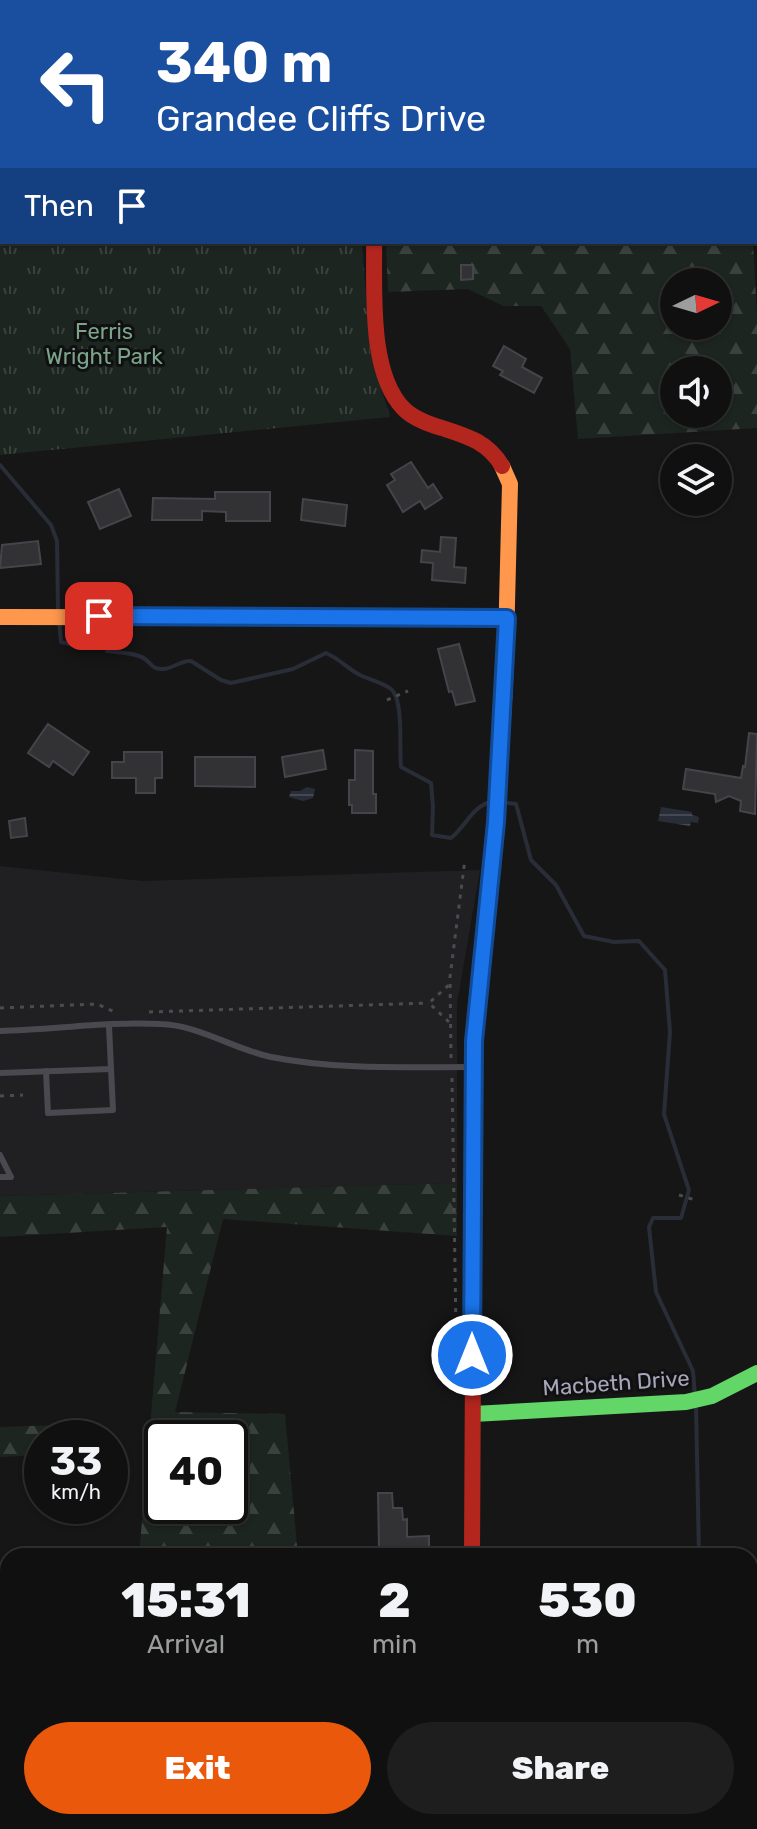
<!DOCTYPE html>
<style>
:root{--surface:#101010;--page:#1e1e1e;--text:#f1f3f6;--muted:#9c9d9f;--line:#303030;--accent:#ea580c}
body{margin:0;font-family:Rubik,sans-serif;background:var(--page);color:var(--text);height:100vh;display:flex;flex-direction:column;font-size:30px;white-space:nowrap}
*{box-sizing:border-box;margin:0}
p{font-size:26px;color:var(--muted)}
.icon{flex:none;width:44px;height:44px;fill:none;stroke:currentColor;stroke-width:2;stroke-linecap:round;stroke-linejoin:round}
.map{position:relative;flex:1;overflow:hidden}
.details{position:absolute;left:0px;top:1548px;width:758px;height:282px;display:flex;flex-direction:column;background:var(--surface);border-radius:24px 24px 0 0;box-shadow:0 2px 6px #0004,0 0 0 2px var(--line)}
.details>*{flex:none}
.guide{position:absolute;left:0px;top:0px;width:758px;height:244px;box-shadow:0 2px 6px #0004,0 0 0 2px var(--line);background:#1a4fa0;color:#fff;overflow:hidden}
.needle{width:52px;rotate:85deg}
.controls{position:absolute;left:660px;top:268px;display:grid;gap:16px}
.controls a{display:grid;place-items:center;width:72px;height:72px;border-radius:50%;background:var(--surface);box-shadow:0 2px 6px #0004,0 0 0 2px var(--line);font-size:40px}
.speed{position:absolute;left:24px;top:1420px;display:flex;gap:16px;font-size:40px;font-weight:700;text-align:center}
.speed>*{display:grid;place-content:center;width:104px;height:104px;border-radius:50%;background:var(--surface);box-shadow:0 2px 6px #0004,0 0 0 2px var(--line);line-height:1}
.speed small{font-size:20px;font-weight:400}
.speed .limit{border:4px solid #111;border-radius:12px;background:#fff;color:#111}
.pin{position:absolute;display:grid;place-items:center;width:68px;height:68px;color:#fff;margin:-34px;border-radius:16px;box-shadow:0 4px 12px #0006}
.me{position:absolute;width:88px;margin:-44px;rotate:0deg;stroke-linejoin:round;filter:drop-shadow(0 0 6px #0008)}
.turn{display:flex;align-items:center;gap:28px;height:168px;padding:0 24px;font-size:36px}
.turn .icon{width:104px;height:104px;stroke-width:2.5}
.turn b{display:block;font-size:56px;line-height:68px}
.then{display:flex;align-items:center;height:76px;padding:0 24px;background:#0003;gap:16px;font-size:30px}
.eta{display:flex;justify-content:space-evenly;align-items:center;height:136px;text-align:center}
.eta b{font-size:48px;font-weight:800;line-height:56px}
.action{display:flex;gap:16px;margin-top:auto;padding:16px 24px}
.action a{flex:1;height:92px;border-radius:48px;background:var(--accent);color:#fff;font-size:32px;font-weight:800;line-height:92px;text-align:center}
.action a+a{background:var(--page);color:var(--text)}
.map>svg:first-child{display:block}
.built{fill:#201f22}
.grass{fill:url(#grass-dots)}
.forest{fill:url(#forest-firs);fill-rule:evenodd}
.park{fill:url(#park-tufts)}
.water{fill:url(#water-rules)}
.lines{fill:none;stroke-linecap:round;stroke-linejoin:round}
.stream{stroke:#282d38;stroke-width:4}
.building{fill:#323134;stroke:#44444a;stroke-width:2}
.path{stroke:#4c4c50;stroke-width:3;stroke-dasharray:4 6;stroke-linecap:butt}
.lane{stroke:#4a494f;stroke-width:6}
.street{stroke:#4a494f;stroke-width:12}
.fast{stroke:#63d668;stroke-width:16}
.slow{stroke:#ff974d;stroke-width:16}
.jam{stroke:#b3261e;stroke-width:16}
.route-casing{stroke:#114b97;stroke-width:20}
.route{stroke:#1a73e8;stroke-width:14}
.labels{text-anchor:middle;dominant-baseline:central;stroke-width:6;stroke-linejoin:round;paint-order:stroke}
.park-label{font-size:22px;fill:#7ba489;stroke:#101012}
.street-label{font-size:22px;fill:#a6a6b8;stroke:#101012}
</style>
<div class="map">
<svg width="757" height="1829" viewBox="0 0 757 1829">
<defs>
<pattern id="grass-dots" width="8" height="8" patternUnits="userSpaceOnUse" patternTransform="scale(2)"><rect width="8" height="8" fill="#1d2520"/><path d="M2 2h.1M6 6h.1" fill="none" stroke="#3b423e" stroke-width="1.8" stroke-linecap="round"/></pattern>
<pattern id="forest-firs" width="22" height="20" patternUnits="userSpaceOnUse" patternTransform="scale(2)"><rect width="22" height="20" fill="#1d2520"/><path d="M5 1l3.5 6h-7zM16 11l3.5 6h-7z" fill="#3b423e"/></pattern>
<pattern id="park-tufts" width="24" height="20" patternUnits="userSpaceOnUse" patternTransform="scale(2)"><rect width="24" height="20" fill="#1d2520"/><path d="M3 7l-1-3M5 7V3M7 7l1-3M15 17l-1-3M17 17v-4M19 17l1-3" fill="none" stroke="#3b423e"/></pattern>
<pattern id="water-rules" width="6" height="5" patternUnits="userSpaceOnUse" patternTransform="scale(2)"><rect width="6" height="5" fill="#282d38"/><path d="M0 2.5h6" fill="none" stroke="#444853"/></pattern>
</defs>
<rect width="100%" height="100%" fill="#161616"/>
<!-- built -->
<path class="built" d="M0,866L142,881L480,870L457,1004V1183L0,1196Z"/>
<!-- grass -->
<path class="grass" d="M8,1608V1822H483L484,1829H0V1609Z"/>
<!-- forest -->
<g class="forest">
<path d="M386,242H753L757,315V428L578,439L570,349L541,306H503L468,289L388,292ZM674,282H718V326H674ZM674,370H718V414H674Z"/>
<path d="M457,1183V1236L223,1219L175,1412L285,1414L298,1556H139L167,1227L0,1237V1196ZM162,1438H230V1506H162Z"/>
<path d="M89,1424V1438H42V1455L0,1457V1427Z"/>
<rect x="0" y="1572" width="8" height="36"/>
</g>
<!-- park -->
<path class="park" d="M0,0H345V2H2V242H362L370,352L390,417L0,455Z"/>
<!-- water -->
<g class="water">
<path d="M307,787L315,789L313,798L303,801L289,797L291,791H300Z"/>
<path d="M661,807L692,812V815L699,817L698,823L691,822L690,826L658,821Z"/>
<path d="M750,1592H757V1733L750,1710Z"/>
</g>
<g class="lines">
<!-- stream -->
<g class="stream">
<path d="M0,465L51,525L57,541L58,611"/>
<path d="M59,620L61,642L87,648"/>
<path d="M107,651C118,653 135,652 145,659C151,663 152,669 161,669C172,670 180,660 191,661L221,680L231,683L293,669L326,653C340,659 349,670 362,676C371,680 383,683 391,689C404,699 399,749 401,767L431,783L433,807L432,835L451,838C467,825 472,806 493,801"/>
<path d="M501,802L516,804L531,860L556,885L584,936L614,942L639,941L665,970L670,1032L664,1114L689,1190L681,1218H653L649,1227L656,1292L693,1371L695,1396"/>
<path d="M696,1405L699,1556"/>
</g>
</g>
<!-- building -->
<g class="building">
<path d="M461,265H473V279L461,280Z"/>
<path d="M504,346L526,359L522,367L542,378L534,393L500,375L503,371L493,366Z"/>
<path d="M411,462L428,488L433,484L442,498L425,509L420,501L403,512L387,485L395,480L391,474Z"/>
<path d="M119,489L131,516L100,529L88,502Z"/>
<path d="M215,492H270V521H226V512L202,511V520H152L153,498L215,499Z"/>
<path d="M303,499L347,505L345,526L301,520Z"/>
<path d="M441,537L456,538L454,567L466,568L465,583L432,580L433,563L421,562L422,550L440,552Z"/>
<path d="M38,541L41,564L0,568L2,545Z"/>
<path d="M459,644L475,701L456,705L452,691L449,692L438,649Z"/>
<path d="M48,724L89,752L73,775L53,761L49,767L28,753Z"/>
<path d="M749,733L757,734L755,814L740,811L741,801L729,796L716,802L715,794L683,789L686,769L741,778L743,766L745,767Z"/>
<path d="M323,750L326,769L285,777L282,757Z"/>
<path d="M355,750L373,751V794H376V813H352V805H349V780H355Z"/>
<path d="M124,752H162V778H155V793H136V778H112V762H124Z"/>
<path d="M195,757H255V787L195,786Z"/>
<path d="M25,818L27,836L11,838L9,821Z"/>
<path d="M378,1493H392L393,1508H402L403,1520L407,1519V1537L429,1536V1556H398V1547L379,1548Z"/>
</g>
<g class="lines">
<!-- path -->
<g class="path">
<path d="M0,187H2"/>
<path d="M0,193H2"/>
<path d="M387,700L408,691"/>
<path d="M0,1008L97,1004L117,1013"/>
<path d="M149,1012L429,1003"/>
<path d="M449,1022L429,1003L450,984"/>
<path d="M451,1058L450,977L465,859"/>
<path d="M452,1078L456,1330"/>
<path d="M0,1096L23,1095"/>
<path d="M679,1195L695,1200"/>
</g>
<!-- lane -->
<g class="lane">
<path d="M0,1031C53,1030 107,1021 160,1024C199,1025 233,1049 271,1057C337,1070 406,1067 473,1067"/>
<path d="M46,1071L48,1113L113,1110L111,1069"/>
<path d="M0,1073L111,1069L109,1026"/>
<path d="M0,1155L11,1177H0"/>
</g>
<!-- street -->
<g class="street">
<path d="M360,0V2"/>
<path d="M493,1822L494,1829"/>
</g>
<!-- fast -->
<path class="fast" d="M473,1414L686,1402L712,1396L757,1373"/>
<!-- slow -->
<g class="slow">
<path d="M0,617L507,618"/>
<path d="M474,1161V1041L499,786L505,684L510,484L502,466"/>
</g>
<!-- jam -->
<g class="jam">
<path d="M374,242C375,289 368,373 404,409C414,419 428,424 442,428C467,436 488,442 502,466"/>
<path d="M472,1556L474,1161"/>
</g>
</g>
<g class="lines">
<!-- route casing -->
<g class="route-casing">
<path id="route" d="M99,616L507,618L496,822L474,1041L472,1355"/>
</g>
<!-- route -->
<use href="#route" class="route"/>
</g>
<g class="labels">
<!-- park labels -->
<g class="park-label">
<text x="104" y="331">Ferris<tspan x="104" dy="25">Wright Park</tspan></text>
</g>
<!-- street labels -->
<g class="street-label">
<text transform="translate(616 1383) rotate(-4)">Macbeth Drive</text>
</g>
</g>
</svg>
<div class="controls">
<a><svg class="needle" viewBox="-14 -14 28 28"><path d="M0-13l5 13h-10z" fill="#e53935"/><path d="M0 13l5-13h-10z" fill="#9c9d9f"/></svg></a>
<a><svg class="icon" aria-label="sound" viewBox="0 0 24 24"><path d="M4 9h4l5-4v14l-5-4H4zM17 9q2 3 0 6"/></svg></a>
<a><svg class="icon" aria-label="layers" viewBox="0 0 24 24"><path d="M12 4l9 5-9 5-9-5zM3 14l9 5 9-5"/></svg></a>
</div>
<div class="speed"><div>33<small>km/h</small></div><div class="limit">40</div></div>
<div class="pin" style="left:99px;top:616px;background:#d93025"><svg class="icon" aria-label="arrive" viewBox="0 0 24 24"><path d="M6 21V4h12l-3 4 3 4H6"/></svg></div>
<svg class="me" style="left:472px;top:1355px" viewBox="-20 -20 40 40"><circle r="17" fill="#1a73e8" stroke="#fff" stroke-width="3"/><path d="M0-11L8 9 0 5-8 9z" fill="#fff"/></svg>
<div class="guide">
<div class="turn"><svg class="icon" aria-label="left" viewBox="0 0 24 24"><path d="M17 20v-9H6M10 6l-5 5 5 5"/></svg><div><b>340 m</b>Grandee Cliffs Drive</div></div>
<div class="then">Then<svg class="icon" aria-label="arrive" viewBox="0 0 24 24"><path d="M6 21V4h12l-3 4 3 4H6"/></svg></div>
</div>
<section class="details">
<div class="eta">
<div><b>15:31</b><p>Arrival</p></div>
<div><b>2</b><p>min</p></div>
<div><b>530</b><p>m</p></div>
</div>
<div class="action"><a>Exit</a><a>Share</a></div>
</section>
</div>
